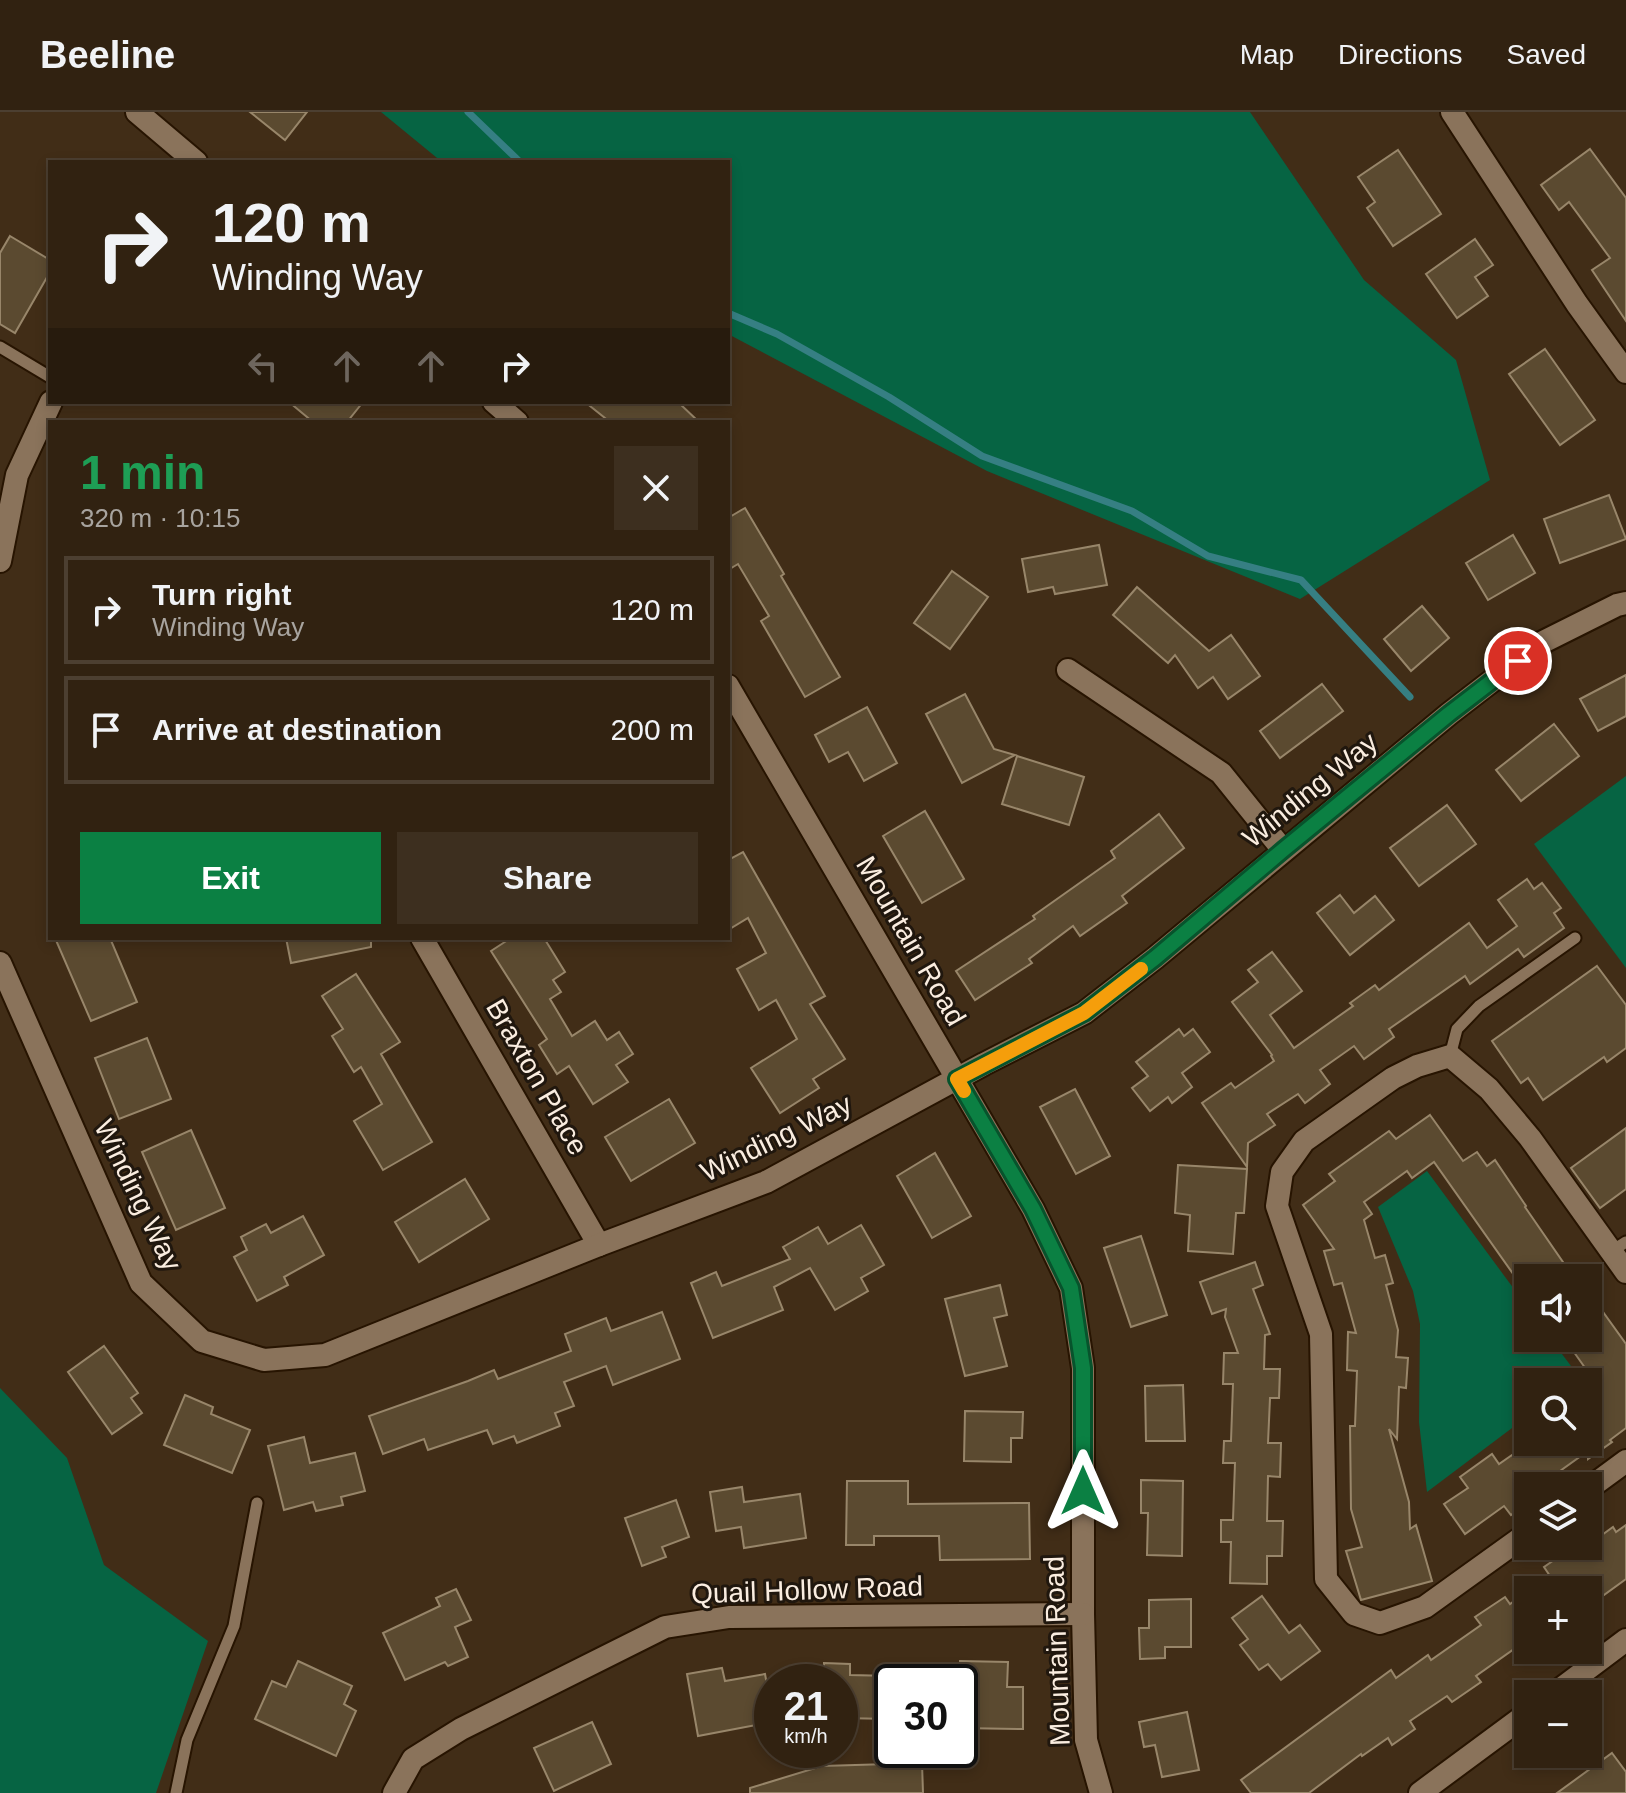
<!DOCTYPE html>
<meta charset="utf-8">
<style>
:root{--surface:#312211;--page:#3d2f1f;--text:#f1f3f6;--muted:#a8a49f;--line:#4c3f31;--accent:#0b8043}
body{margin:0;font-family:Arial,sans-serif;background:var(--page);color:var(--text);height:100vh;display:flex;flex-direction:column;font-size:30px;white-space:nowrap}
*{box-sizing:border-box;margin:0}
p{font-size:26px;color:var(--muted)}
.icon{flex:none;width:44px;height:44px;fill:none;stroke:currentColor;stroke-width:2;stroke-linecap:round;stroke-linejoin:round}
.map{position:relative;flex:1;overflow:hidden}
.drawer{position:absolute;left:48px;top:308px;width:682px;height:520px;display:flex;flex-direction:column;background:var(--surface);border-radius:0px;box-shadow:0 4px 12px #0003,0 0 0 2px var(--line)}
.drawer>*{flex:none}
.hud{position:absolute;left:48px;top:48px;width:682px;height:244px;border-radius:0px;box-shadow:0 4px 12px #0003,0 0 0 2px var(--line);background:#312211;color:var(--text);overflow:hidden}
.tools{position:absolute;left:1514px;top:1152px;display:grid;gap:16px}
.tools a{display:grid;place-items:center;width:88px;height:88px;border-radius:0px;background:var(--surface);box-shadow:0 4px 12px #0003,0 0 0 2px var(--line);font-size:40px}
.speed{position:absolute;left:754px;top:1552px;display:flex;gap:16px;font-size:40px;font-weight:700;text-align:center}
.speed>*{display:grid;place-content:center;width:104px;height:104px;border-radius:50%;background:var(--surface);box-shadow:0 4px 12px #0003,0 0 0 2px var(--line);line-height:1}
.speed small{font-size:20px;font-weight:400}
.speed .limit{border:4px solid #111;border-radius:12px;background:#fff;color:#111}
.pin{position:absolute;display:grid;place-items:center;width:68px;height:68px;color:#fff;margin:-34px;border:4px solid #fff;border-radius:50%;box-shadow:0 2px 8px #0007}
.me{position:absolute;width:88px;margin:-44px;rotate:0deg;stroke-linejoin:round;filter:drop-shadow(0 0 6px #0008)}
.turn{display:flex;align-items:center;gap:28px;height:168px;padding:0 32px;font-size:36px}
.turn .icon{width:104px;height:104px;stroke-width:2.5}
.turn b{display:block;font-size:56px;line-height:68px}
.lanes{display:flex;align-items:center;height:76px;padding:0 32px;background:#0003;justify-content:center;gap:40px;direction:ltr}
.lanes .off{opacity:.35}
.round{display:grid;place-items:center;flex:none;width:84px;height:84px;border-radius:0px;background:var(--page)}
.overview{display:flex;align-items:center;justify-content:space-between;height:136px;padding:0 32px}
h1{font-size:48px;font-weight:800;line-height:60px;color:#1e9e55}
.primary-button{display:flex;gap:16px;margin-top:auto;padding:16px 32px}
.primary-button a{flex:1;height:92px;border-radius:0px;background:var(--accent);color:#fff;font-size:32px;font-weight:800;line-height:92px;text-align:center}
.primary-button a+a{background:var(--page);color:var(--text)}
ul{padding:0;list-style:none}
li{display:flex;align-items:center;gap:24px;height:108px;margin:0 16px 12px;padding:0 16px;border:4px solid var(--line);border-radius:0px}
li div{flex:1}
li b{display:block;font-size:30px}
li em{font-style:normal}
header{display:flex;align-items:center;gap:48px;box-sizing:border-box;height:112px;padding:0 40px;background:var(--surface);border-bottom:2px solid var(--line)}
header strong{font-size:38px}
nav{display:flex;gap:44px;margin-inline-start:auto;font-size:28px}
.map>svg:first-child{display:block}
.green{fill:#066443}
.lines{fill:none;stroke-linecap:round;stroke-linejoin:round}
.stream{stroke:#367f83;stroke-width:7}
.building{fill:#5b4a30;stroke:#98866a;stroke-width:2}
.lane-casing{stroke:#271401;stroke-width:15}
.street-casing{stroke:#271401;stroke-width:26}
.lane{stroke:#8a735b;stroke-width:11}
.street{stroke:#8a735b;stroke-width:22}
.route-casing{stroke:#07532c;stroke-width:20}
.route{stroke:#0b8043;stroke-width:14}
.slow{stroke:#f59e0b;stroke-width:14}
.labels{text-anchor:middle;dominant-baseline:central;stroke-width:6;stroke-linejoin:round;paint-order:stroke}
.street-label{font-size:28px;fill:#faede0;stroke:#20170e}
</style>
<header>
<strong>Beeline</strong>
<nav><a>Map</a><a>Directions</a><a>Saved</a></nav>
</header>
<div class="map">
<svg width="1626" height="1681" viewBox="0 0 1626 1681">
<rect width="100%" height="100%" fill="#412d17"/>
<!-- green -->
<g class="green">
<path d="M381,0H1250L1364,168L1456,248L1490,368L1300,487L987,359L728,222V50H442Z"/>
<path d="M1626,664V856L1534,732Z"/>
<path d="M1427,1059L1528,1196V1226H1550L1580,1266L1574,1270H1528V1304L1427,1380L1419,1310L1420,1212L1413,1179L1378,1095Z"/>
<path d="M0,1276L67,1346L104,1453L208,1529L156,1681H0Z"/>
</g>
<g class="lines">
<!-- stream -->
<g class="stream">
<path d="M468,0L520,50"/>
<path d="M728,201L777,222L889,285L982,344L1132,399L1208,444L1301,468L1410,585"/>
</g>
</g>
<!-- building -->
<g class="building">
<path d="M250,0H307L285,28Z"/>
<path d="M1590,37L1626,86V209L1592,158L1610,146L1569,90L1559,98L1541,73Z"/>
<path d="M1398,38L1441,102L1393,134L1367,96L1375,90L1358,65Z"/>
<path d="M10,124L50,148V160L15,221L0,212V141Z"/>
<path d="M1475,127L1493,153L1475,165L1488,184L1457,206L1426,162Z"/>
<path d="M1545,237L1595,308L1560,333L1509,262Z"/>
<path d="M289,290H363L347,310H313Z"/>
<path d="M585,290H678L699,310H610Z"/>
<path d="M1609,383L1626,427L1560,451L1544,407Z"/>
<path d="M745,396L784,462L781,464L840,565L805,585L761,509L769,504L738,452L728,458V406Z"/>
<path d="M1513,423L1535,461L1488,488L1466,451Z"/>
<path d="M1099,433L1107,473L1055,482L1053,475L1028,480L1022,447Z"/>
<path d="M952,459L988,485L950,537L914,511Z"/>
<path d="M1137,475L1209,539L1231,523L1260,564L1228,587L1213,565L1198,576L1175,543L1168,551L1113,503Z"/>
<path d="M1422,494L1449,526L1411,559L1384,527Z"/>
<path d="M1626,563V604L1598,619L1580,587Z"/>
<path d="M1322,572L1343,599L1280,646L1260,619Z"/>
<path d="M965,582L994,637L1015,643L962,671L926,602Z"/>
<path d="M867,595L897,651L864,669L848,640L829,650L815,623Z"/>
<path d="M1554,612L1579,644L1521,689L1496,658Z"/>
<path d="M1017,644L1084,665L1069,713L1002,692Z"/>
<path d="M1447,693L1476,732L1419,774L1390,736Z"/>
<path d="M925,699L964,767L922,791L883,724Z"/>
<path d="M1159,702L1184,736L1122,784L1127,791L1080,824L1073,814L1029,847L1032,851L975,888L956,859L1035,807L1033,804L1115,746L1111,739Z"/>
<path d="M743,740L825,884L810,892L845,947L813,967L819,976L780,1001L751,956L797,927L776,888L759,898L737,857L766,841L748,806L728,818V748Z"/>
<path d="M1527,767L1534,777L1542,771L1561,796L1554,801L1564,816L1524,845L1518,837L1470,872L1465,864L1389,917L1394,925L1364,947L1354,934L1320,958L1330,972L1305,991L1298,982L1267,1002L1275,1013L1248,1031L1247,1055L1202,991L1231,971L1235,976L1274,949L1271,944L1272,943L1232,890L1258,870L1248,858L1272,840L1302,879L1270,903L1294,936L1353,894L1350,891L1375,873L1379,878L1469,811L1487,836L1517,814L1498,788Z"/>
<path d="M1340,783L1354,801L1375,784L1394,808L1350,843L1317,801Z"/>
<path d="M55,826H110L137,890L91,909Z"/>
<path d="M286,826H371V835L291,851Z"/>
<path d="M511,826H544L565,860L553,868L561,880L550,887L572,924L595,909L607,928L619,920L633,942L616,953L628,970L593,992L569,954L557,962L539,933L547,927L491,839Z"/>
<path d="M1597,854L1626,893V936L1607,950L1604,945L1543,988L1528,966L1521,971L1492,929Z"/>
<path d="M356,862L400,930L381,942L432,1030L383,1058L354,1009L382,992L361,955L354,960L332,924L343,917L322,884Z"/>
<path d="M1179,917L1184,924L1193,917L1210,940L1182,961L1192,975L1172,991L1168,985L1150,999L1132,976L1148,964L1136,950Z"/>
<path d="M147,926L171,987L119,1007L95,946Z"/>
<path d="M1075,977L1110,1044L1076,1062L1040,995Z"/>
<path d="M669,987L695,1031L631,1069L605,1025Z"/>
<path d="M1430,1003L1463,1049L1477,1040L1487,1054L1495,1048L1526,1094L1525,1095L1574,1166H1516L1434,1050L1412,1066L1407,1059L1364,1090L1372,1102L1364,1108L1375,1146L1385,1143L1393,1171L1386,1173L1398,1218L1396,1245L1408,1246L1406,1276L1399,1275L1397,1327L1389,1317L1409,1390L1410,1417L1416,1413L1432,1469L1361,1488L1346,1439L1362,1435L1351,1397L1350,1314H1355L1357,1259L1347,1258L1348,1220L1356,1221L1342,1171L1334,1173L1324,1139L1334,1137L1303,1093L1335,1069L1329,1062L1389,1019L1396,1027Z"/>
<path d="M1626,1016V1077L1600,1096L1571,1056Z"/>
<path d="M191,1018L225,1096L176,1118L142,1040Z"/>
<path d="M935,1041L971,1104L932,1126L897,1064Z"/>
<path d="M1178,1053L1247,1057L1244,1101H1236L1233,1142L1188,1139L1190,1103L1175,1101Z"/>
<path d="M465,1067L489,1107L419,1150L395,1110Z"/>
<path d="M303,1104L324,1143L284,1165L288,1173L257,1189L234,1145L247,1138L241,1125L266,1112L271,1121Z"/>
<path d="M861,1113L884,1153L861,1166L868,1179L835,1198L810,1156L774,1175L783,1198L713,1226L691,1171L716,1160L722,1174L790,1147L783,1135L818,1115L828,1132Z"/>
<path d="M1141,1124L1167,1203L1131,1215L1104,1136Z"/>
<path d="M1255,1150L1263,1173L1253,1177L1270,1222L1265,1223L1264,1257H1280L1279,1286H1270L1268,1331H1281L1280,1365L1268,1364L1267,1409H1283L1282,1444H1267V1472L1230,1471L1231,1430H1221V1408H1233L1235,1351H1223L1224,1329H1231L1233,1272H1223L1224,1241H1238L1225,1205L1226,1197L1212,1202L1200,1170Z"/>
<path d="M1000,1173L1007,1203L994,1206L1007,1254L965,1264L945,1187Z"/>
<path d="M1588,1179L1626,1232V1316L1610,1328L1612,1330L1588,1347V1339L1539,1374H1528V1390L1511,1403L1504,1394L1465,1422L1444,1392L1468,1376L1460,1365L1492,1342L1499,1352L1512,1343L1514,1345L1535,1330H1588V1260L1564,1226H1588Z"/>
<path d="M662,1200L680,1247L613,1273L606,1254L564,1270L574,1294L555,1301L560,1314L517,1331L514,1324L493,1332L487,1318L428,1338L424,1327L383,1342L369,1304L468,1269L494,1258L498,1267L571,1239L565,1222L606,1206L611,1219Z"/>
<path d="M104,1234L138,1281L131,1286L142,1301L112,1322L68,1260Z"/>
<path d="M1183,1273L1185,1329H1146L1145,1274Z"/>
<path d="M185,1283L213,1295L211,1302L250,1318L232,1361L164,1333Z"/>
<path d="M965,1299L1023,1300L1022,1326H1011V1350L964,1349Z"/>
<path d="M304,1325L310,1351L355,1341L365,1379L341,1385L343,1393L316,1399L313,1390L284,1398L268,1334Z"/>
<path d="M1141,1368L1183,1369L1182,1444L1147,1443L1148,1401H1141Z"/>
<path d="M847,1369H908V1392L1029,1391L1030,1447L940,1448L939,1424H874V1433H846Z"/>
<path d="M742,1375L744,1390L800,1382L806,1426L744,1436L741,1415L716,1419L710,1380Z"/>
<path d="M676,1388L689,1425L662,1435L666,1445L642,1454L625,1406Z"/>
<path d="M1626,1413V1467L1597,1488L1590,1478H1530L1550,1464L1544,1455L1573,1435L1577,1441L1613,1415L1616,1420Z"/>
<path d="M456,1477L471,1508L455,1515L468,1545L448,1554L445,1550L405,1568L383,1521L440,1494L436,1486Z"/>
<path d="M1528,1479V1527L1476,1564L1481,1570L1452,1590L1447,1584L1410,1609L1415,1617L1392,1633L1388,1626L1362,1644L1361,1642L1309,1681H1251L1241,1668L1391,1558L1396,1566L1428,1543L1431,1548L1481,1513L1475,1505L1505,1485L1510,1492Z"/>
<path d="M1262,1484L1289,1521L1300,1513L1320,1539L1281,1568L1268,1552L1259,1558L1240,1533L1248,1527L1232,1506Z"/>
<path d="M1191,1487V1535H1165V1546L1140,1547L1139,1516H1149V1488Z"/>
<path d="M298,1549L352,1574L344,1592L356,1599L336,1644L255,1607L272,1569L286,1575Z"/>
<path d="M960,1549L1008,1550L1007,1575H1023V1617L960,1616Z"/>
<path d="M824,1551L850,1552V1563L892,1564V1607L840,1606V1570H824Z"/>
<path d="M722,1556L725,1569L765,1562L772,1600V1610L698,1624L687,1562Z"/>
<path d="M1187,1600L1199,1658L1162,1665L1155,1633L1144,1635L1139,1610Z"/>
<path d="M592,1610L611,1652L554,1679L534,1636Z"/>
<path d="M1612,1641L1626,1660V1681H1557Z"/>
<path d="M922,1651L923,1681H750V1676L822,1654Z"/>
</g>
<g class="lines">
<!-- lane casing -->
<g class="lane-casing">
<g id="lane">
<path d="M0,235L50,265"/>
<path d="M1450,944L1457,917L1479,894L1575,826"/>
<path d="M1612,1139L1626,1130"/>
<path d="M176,1681L187,1628L234,1514L257,1391"/>
</g>
</g>
<!-- street casing -->
<g class="street-casing">
<g id="street">
<path d="M137,0L196,50"/>
<path d="M1452,0L1577,192L1626,260"/>
<path d="M494,290L517,310"/>
<path d="M0,449L17,363L51,290"/>
<path d="M1068,558L1221,661L1283,738"/>
<path d="M728,574L1033,1097L1071,1176L1083,1256V1502L1086,1628L1101,1681"/>
<path d="M422,826L599,1133"/>
<path d="M0,851L141,1171L202,1229L264,1248L325,1243L599,1133L766,1070L984,952L1084,901L1155,846L1449,602L1541,531L1617,493L1626,491"/>
<path d="M1588,1377L1626,1349"/>
<path d="M1528,1421L1425,1495L1380,1511L1354,1502L1326,1467L1321,1222L1277,1094L1282,1060L1304,1029L1393,966L1417,954L1450,944L1489,977L1530,1026L1626,1160"/>
<path d="M1554,1582L1626,1528"/>
<path d="M394,1681L413,1647L461,1617L665,1515L729,1505L1083,1502"/>
<path d="M1420,1681L1528,1601"/>
</g>
</g>
<!-- lane -->
<use href="#lane" class="lane"/>
<!-- street -->
<use href="#street" class="street"/>
</g>
<g class="lines">
<!-- route casing -->
<g class="route-casing">
<path id="route" d="M1083,1379V1256L1071,1176L1033,1097L957,967L1084,901L1155,846L1283,738L1449,602L1518,549"/>
</g>
<!-- route -->
<use href="#route" class="route"/>
<!-- slow -->
<path class="slow" d="M964,979L957,967L1084,901L1141,857"/>
</g>
<g class="labels">
<!-- street labels -->
<g class="street-label">
<text transform="translate(1310 678) rotate(-39)">Winding Way</text>
<text transform="translate(911 829) rotate(60)">Mountain Road</text>
<text transform="translate(537 965) rotate(60)">Braxton Place</text>
<text transform="translate(776 1026) rotate(-26)">Winding Way</text>
<text transform="translate(138 1083) rotate(64)">Winding Way</text>
<text transform="translate(807 1478) rotate(-2)">Quail Hollow Road</text>
<text transform="translate(1057 1539) rotate(-92)">Mountain Road</text>
</g>
</g>
</svg>
<div class="tools">
<a><svg class="icon" aria-label="sound" viewBox="0 0 24 24"><path d="M4 9h4l5-4v14l-5-4H4zM17 9q2 3 0 6"/></svg></a>
<a><svg class="icon" aria-label="search" viewBox="0 0 24 24"><circle cx="10" cy="10" r="6"/><path d="M15 15l6 6"/></svg></a>
<a><svg class="icon" aria-label="layers" viewBox="0 0 24 24"><path d="M12 4l9 5-9 5-9-5zM3 14l9 5 9-5"/></svg></a>
<a>+</a>
<a>−</a>
</div>
<div class="speed"><div>21<small>km/h</small></div><div class="limit">30</div></div>
<div class="pin" style="left:1518px;top:549px;background:#d93025"><svg class="icon" aria-label="arrive" viewBox="0 0 24 24"><path d="M6 21V4h12l-3 4 3 4H6"/></svg></div>
<svg class="me" style="left:1083px;top:1379px" viewBox="-20 -20 40 40"><path d="M0-17L14 15 0 8-14 15z" fill="#0b8043" stroke="#fff" stroke-width="4"/></svg>
<div class="hud">
<div class="turn"><svg class="icon" aria-label="right" viewBox="0 0 24 24"><path d="M7 20v-9h11M14 6l5 5-5 5"/></svg><div><b>120 m</b>Winding Way</div></div>
<div class="lanes"><svg class="icon off" aria-label="left" viewBox="0 0 24 24"><path d="M17 20v-9H6M10 6l-5 5 5 5"/></svg><svg class="icon off" aria-label="ahead" viewBox="0 0 24 24"><path d="M12 20V5M6 11l6-6 6 6"/></svg><svg class="icon off" aria-label="ahead" viewBox="0 0 24 24"><path d="M12 20V5M6 11l6-6 6 6"/></svg><svg class="icon" aria-label="right" viewBox="0 0 24 24"><path d="M7 20v-9h11M14 6l5 5-5 5"/></svg></div>
</div>
<section class="drawer">
<div class="overview"><div><h1>1 min</h1><p>320 m · 10:15</p></div><a class="round"><svg class="icon" aria-label="close" viewBox="0 0 24 24"><path d="M6 6l12 12M18 6L6 18"/></svg></a></div>
<ul>
<li><svg class="icon" aria-label="right" viewBox="0 0 24 24"><path d="M7 20v-9h11M14 6l5 5-5 5"/></svg><div><b>Turn right</b><p>Winding Way</p></div><em>120 m</em></li>
<li><svg class="icon" aria-label="arrive" viewBox="0 0 24 24"><path d="M6 21V4h12l-3 4 3 4H6"/></svg><div><b>Arrive at destination</b></div><em>200 m</em></li>
</ul>
<div class="primary-button"><a>Exit</a><a>Share</a></div>
</section>
</div>
